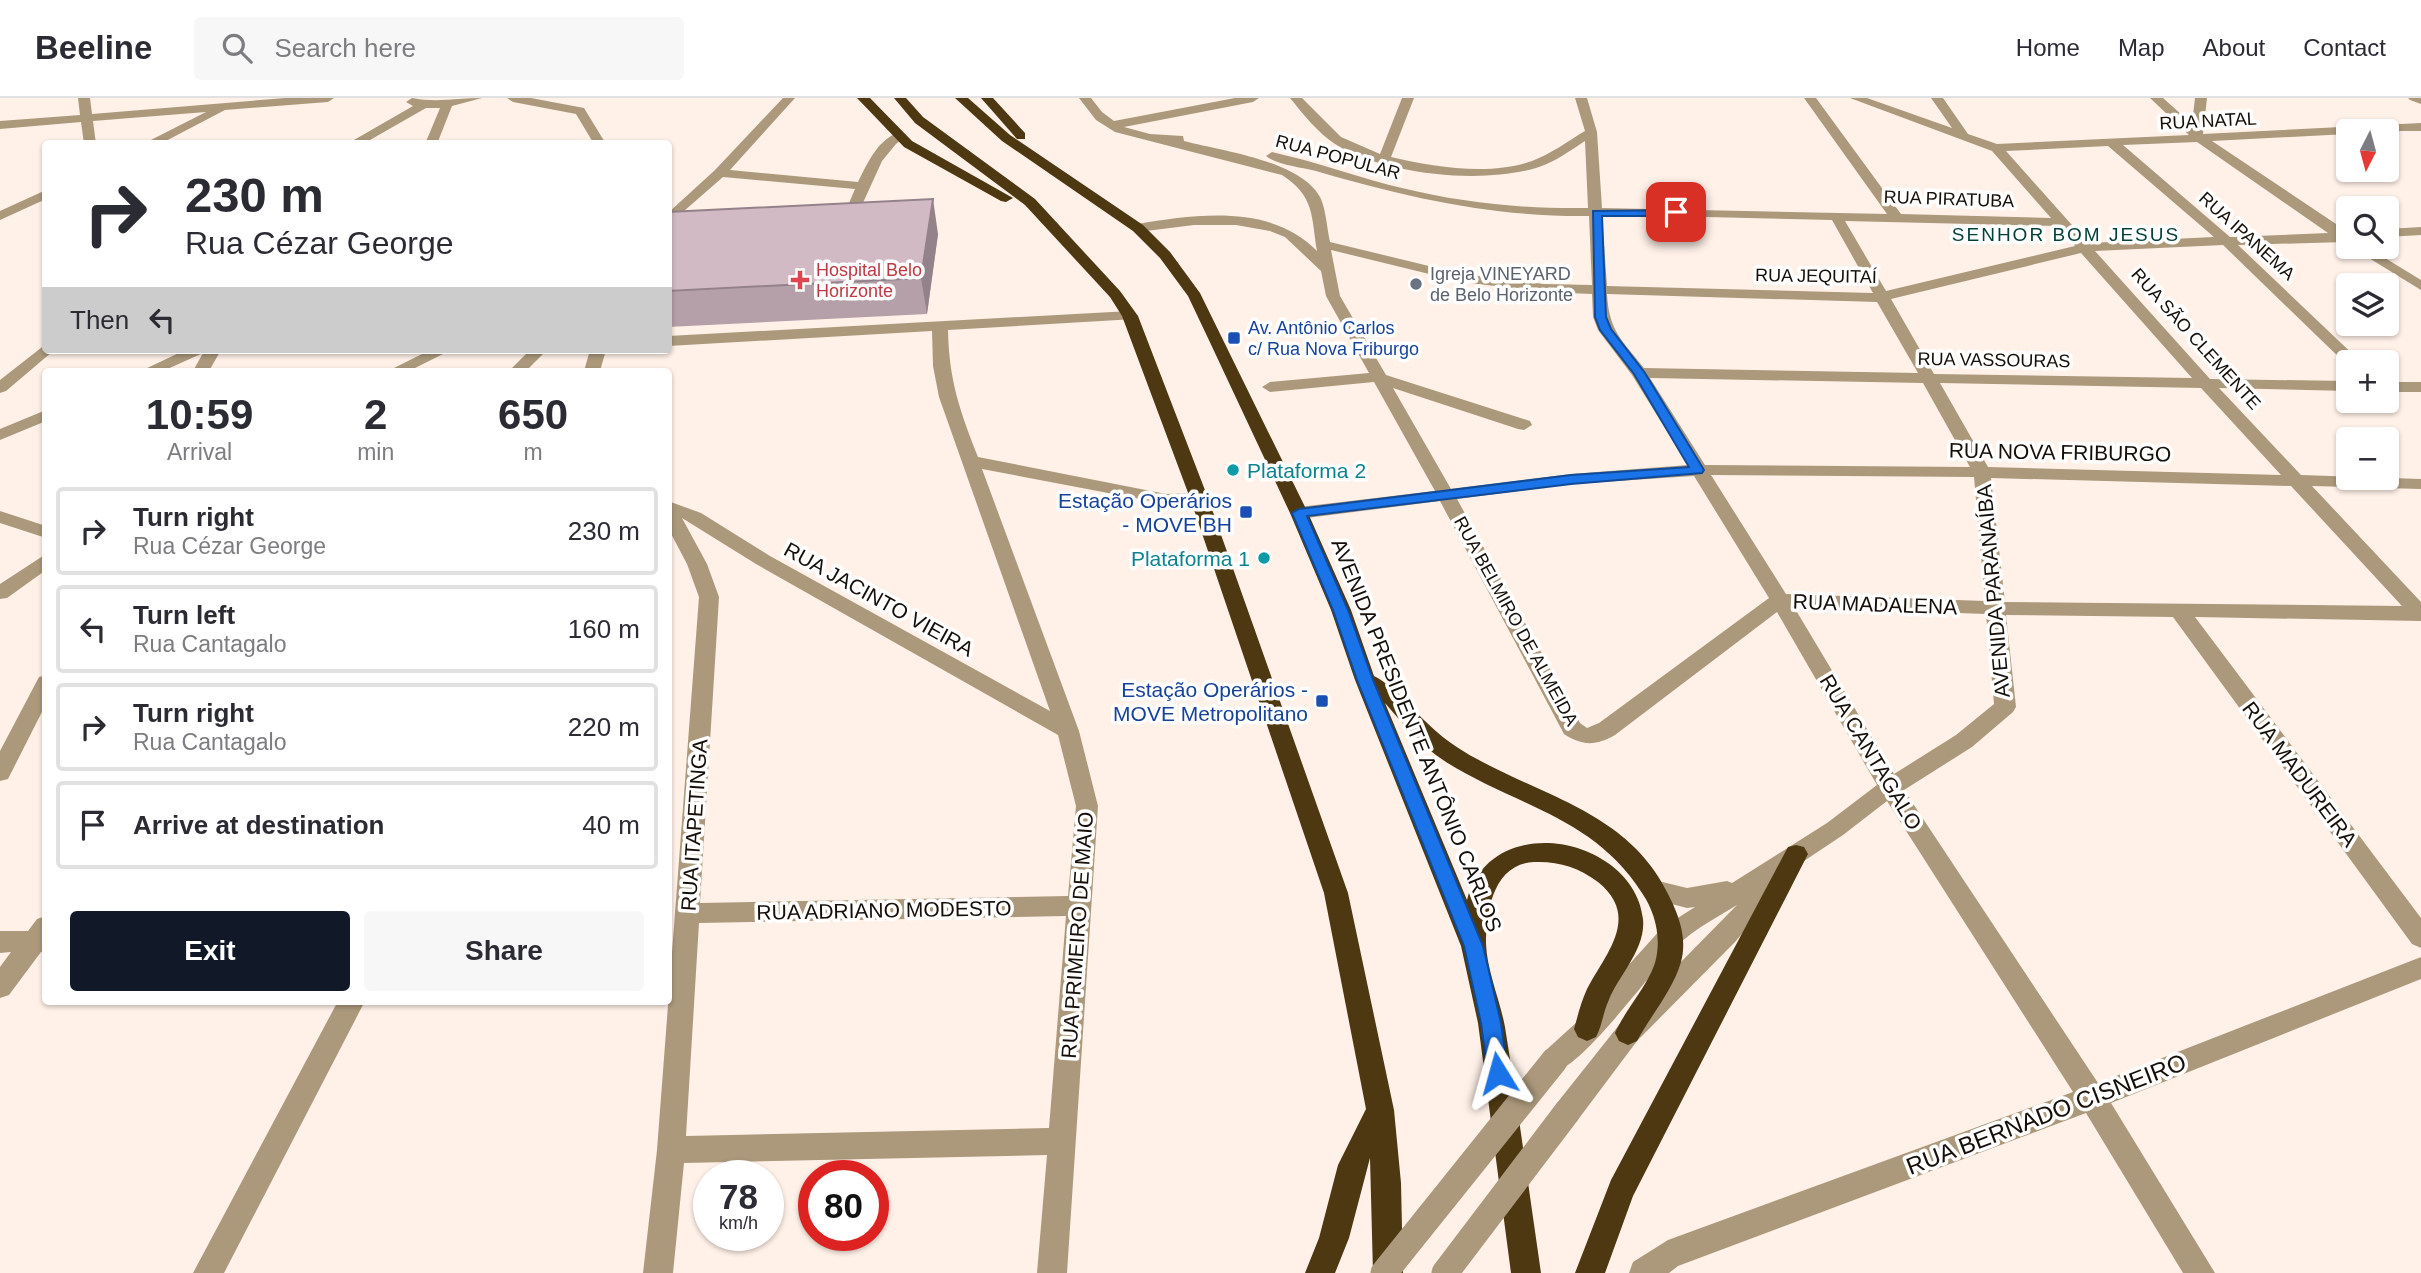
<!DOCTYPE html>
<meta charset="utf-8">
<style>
:root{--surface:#fff;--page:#f7f7f7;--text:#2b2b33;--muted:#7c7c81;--line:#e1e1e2;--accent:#111827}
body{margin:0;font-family:Helvetica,sans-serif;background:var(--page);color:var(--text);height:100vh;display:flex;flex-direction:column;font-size:26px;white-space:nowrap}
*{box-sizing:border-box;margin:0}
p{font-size:23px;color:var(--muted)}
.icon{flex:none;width:38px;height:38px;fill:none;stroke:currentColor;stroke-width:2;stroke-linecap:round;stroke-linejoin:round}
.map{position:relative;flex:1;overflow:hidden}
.sheet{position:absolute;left:42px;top:270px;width:630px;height:637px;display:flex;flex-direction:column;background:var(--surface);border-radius:7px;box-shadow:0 2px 5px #0004}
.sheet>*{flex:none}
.top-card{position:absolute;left:42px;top:42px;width:630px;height:214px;border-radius:7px;box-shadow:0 2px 5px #0004;background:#fff;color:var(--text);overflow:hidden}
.needle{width:46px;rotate:186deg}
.fabs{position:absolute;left:2336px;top:21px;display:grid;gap:14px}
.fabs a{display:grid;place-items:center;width:63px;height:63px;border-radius:7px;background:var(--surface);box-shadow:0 2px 5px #0004;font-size:35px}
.speed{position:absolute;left:693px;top:1062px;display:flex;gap:14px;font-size:35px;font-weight:700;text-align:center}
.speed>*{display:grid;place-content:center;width:91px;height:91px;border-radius:50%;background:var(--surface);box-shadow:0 2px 5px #0004;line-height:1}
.speed small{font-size:18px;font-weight:400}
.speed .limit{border:10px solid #d22;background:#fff;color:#111}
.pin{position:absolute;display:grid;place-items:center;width:60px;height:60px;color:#fff;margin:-30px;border-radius:14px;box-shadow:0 4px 10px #0006}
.me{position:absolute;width:77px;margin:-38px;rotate:352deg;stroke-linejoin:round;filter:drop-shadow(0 0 5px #0008)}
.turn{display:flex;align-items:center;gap:24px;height:147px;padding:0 28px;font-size:32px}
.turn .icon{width:91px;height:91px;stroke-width:2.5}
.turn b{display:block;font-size:49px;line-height:60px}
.then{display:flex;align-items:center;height:66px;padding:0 28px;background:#0003;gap:14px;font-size:26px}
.eta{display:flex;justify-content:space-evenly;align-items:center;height:119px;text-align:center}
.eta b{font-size:42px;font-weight:600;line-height:49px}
.primary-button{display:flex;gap:14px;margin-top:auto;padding:14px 28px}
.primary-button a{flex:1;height:80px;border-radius:7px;background:var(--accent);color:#fff;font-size:28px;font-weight:600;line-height:80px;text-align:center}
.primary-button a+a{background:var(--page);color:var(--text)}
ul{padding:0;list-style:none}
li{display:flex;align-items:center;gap:21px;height:88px;margin:0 14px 10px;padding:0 14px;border:4px solid var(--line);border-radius:7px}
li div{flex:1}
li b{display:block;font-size:26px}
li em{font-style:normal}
header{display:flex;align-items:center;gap:42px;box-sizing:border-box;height:98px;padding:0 35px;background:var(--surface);border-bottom:2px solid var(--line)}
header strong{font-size:33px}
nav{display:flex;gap:38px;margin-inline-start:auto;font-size:24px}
.search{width:490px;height:63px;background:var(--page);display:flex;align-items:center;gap:18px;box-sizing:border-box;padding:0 24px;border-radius:7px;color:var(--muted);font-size:26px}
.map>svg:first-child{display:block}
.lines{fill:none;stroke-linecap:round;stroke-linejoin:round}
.minor{fill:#ac997c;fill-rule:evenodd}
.highway{fill:#4d3812;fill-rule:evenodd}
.minor-bridge{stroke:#ac997c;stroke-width:27}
.wall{fill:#b5a0a9}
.shaded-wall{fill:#93828a}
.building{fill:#d2bac5;stroke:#93828a;stroke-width:2}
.route{fill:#1a73e8;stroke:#114b97;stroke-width:2}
.health-dot{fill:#e0444e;stroke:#fff;stroke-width:2.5}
.worship-dot{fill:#6b7280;stroke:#fff;stroke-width:2.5}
.transit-dot{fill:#1a4fb4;stroke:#fff;stroke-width:2.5}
.culture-dot{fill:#0f9aa8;stroke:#fff;stroke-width:2.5}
.labels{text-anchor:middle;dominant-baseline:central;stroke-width:7;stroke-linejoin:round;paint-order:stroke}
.far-street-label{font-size:18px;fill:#150e09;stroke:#fff}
.far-health-label{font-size:18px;fill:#be3a42;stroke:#fff;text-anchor:start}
.far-worship-label{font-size:18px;fill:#5b616d;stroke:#fff;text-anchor:start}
.far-transit-label{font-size:18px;fill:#164399;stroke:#fff;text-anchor:start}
.far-neighbourhood-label{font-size:19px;letter-spacing:2px;fill:#003f37;stroke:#fff}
.street-label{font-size:21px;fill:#150e09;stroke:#fff}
.culture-label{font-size:21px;fill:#0d838f;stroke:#fff;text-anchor:start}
.transit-label{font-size:21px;fill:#164399;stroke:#fff;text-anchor:end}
.near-street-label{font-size:24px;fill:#150e09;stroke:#fff}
</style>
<header>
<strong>Beeline</strong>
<div class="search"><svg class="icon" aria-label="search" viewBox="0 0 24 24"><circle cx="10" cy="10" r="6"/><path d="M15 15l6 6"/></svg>Search here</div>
<nav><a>Home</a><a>Map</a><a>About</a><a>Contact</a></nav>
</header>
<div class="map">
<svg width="2421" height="1175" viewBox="0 0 2421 1175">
<rect width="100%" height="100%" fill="#fff1e8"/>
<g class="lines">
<!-- minor -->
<g class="minor">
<path d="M78,0H90L92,16L285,0H334L328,4L225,12L160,46H143L206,14L93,23L96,46H84L81,24L0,31V23L80,17Z"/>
<path d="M412,0C436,5 458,0 482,0L452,8L437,46H425L440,10H426L363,46H347L413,8L406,4Z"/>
<path d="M507,0H531L584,10L606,46H594L576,16L513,4Z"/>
<path d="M783,0H795L730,72L858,84C868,64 878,41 900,34L906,38L896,46L882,63L852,129H842L840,126L855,91L723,79L668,127V115L715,72Z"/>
<path d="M1079,0H1091L1102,14L1114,23L1235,0H1259L1253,4L1124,29L1150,36L1183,38L1184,43C1222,53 1303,63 1321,101C1326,113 1327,130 1330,144L1462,176L1544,186L1592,187L1589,118C1492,119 1409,100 1316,73C1301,69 1277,67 1266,58L1272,54L1288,58C1326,67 1363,81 1402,90C1463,105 1525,111 1588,110L1585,43C1571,52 1555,64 1539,69C1484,87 1384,77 1335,46C1318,35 1303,16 1290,0H1302L1341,39L1380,56L1402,0H1414L1391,59C1433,69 1490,78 1532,63C1551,56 1568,43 1585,33L1575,0H1587L1597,34L1602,110L1887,116L1804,0H1816L1901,116L2051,120L1992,53L1850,0H1867L1952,30L1931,0H1943L1968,36L1997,46L2189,37L2150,0H2163L2192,26L2195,0H2207L2203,36L2421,25V33H2348V36L2212,43L2348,134V143L2345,144L2238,147L2361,264H2348L2347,267L2223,147L2095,153L2210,281L2348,283V293L2219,290L2301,377L2421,381V391L2312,388L2421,504V523L2195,519L2421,820V850L2412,846L2173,519L2006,517L2016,609L2013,614L1972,649L1904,692L2098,985L2421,859V881L2111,1005L2215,1175H2183L2086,1015L1678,1168L1669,1175H1629L1633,1164L1668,1142L2073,994L1887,703L1843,737L1792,771L1789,780L1735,844L1637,943L1577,1023L1567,1027L1557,1023L1553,1014L1557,1005L1619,927L1737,807C1718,819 1694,831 1678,847C1648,876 1589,962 1554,975L1544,972L1541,963L1544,954L1578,923L1662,830L1695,809L1687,810L1645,799L1642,792L1645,785L1654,782L1687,790L1727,783L1732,785L1827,725L1877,687L1777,514L1615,637C1596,648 1582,648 1564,636L1440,403L1299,421L1293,419L1290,415L1299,409L1435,393L1374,284L1270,294L1262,289L1270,284L1369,275L1326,198L1321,173L1285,139L1270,133L1236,127H1194L1138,134L1131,130L1138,126C1197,116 1272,106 1317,153C1311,117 1315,99 1282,77L1115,34L1096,22ZM2197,44L2328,135L2230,139L2123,47ZM2108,48L2214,139L2088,145L2006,53ZM1622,117L1832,122L1873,195L1607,188L1602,118ZM1845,123L2058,128L2075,148L1886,193ZM1331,152L1462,184L1544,194L1592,196L1593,219L1598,232L1632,277L1688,367L1571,376L1451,391L1393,290L1518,331L1524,332L1532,327L1530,323L1386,277L1340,198ZM2081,155L2192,280L1934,276L1891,201ZM1607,196L1877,204L1918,275L1644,270C1622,242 1609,233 1607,196ZM1650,280L1923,285L1970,369L1705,367ZM1940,285L2201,290L2281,377L1988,369ZM1711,377L1974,379L1985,503L1786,496ZM1694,378L1769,500L1599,625L1587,630L1580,625L1457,401L1571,386ZM1991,380L2291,388L2402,508L2005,504ZM1794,509L1986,516L1994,606L1956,637L1894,676Z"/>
<path d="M2408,0H2421V6L2410,2Z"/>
<path d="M46,92V101L0,122V113Z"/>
<path d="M2421,129V137L2387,139V131Z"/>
<path d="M2351,149H2367L2421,182V192Z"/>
<path d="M1130,213L1138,218L1135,221L948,232C949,283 960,313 978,359L1166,396L1199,395L1208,400L1199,405L1166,406L982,371L1079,633L1098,708L1067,1175H1037L1047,1057L684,1065L673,1175H643L657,1052L699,499L687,466L668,430V403L701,415L770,458L1050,613L939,299L933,268L932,233L668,248V238ZM682,420L756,466L1058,637L1076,708L1068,798L700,805L719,499L707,466ZM1066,818L1049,1030L686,1038L699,825Z"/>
<path d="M46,246V252H53L52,254L6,293L0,295V282Z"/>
<path d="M185,252H221L209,273H193L203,255L163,273H141Z"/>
<path d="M430,252H451L409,273H388Z"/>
<path d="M530,252H547L526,273H509Z"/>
<path d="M590,252H606L600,273H584Z"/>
<rect x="2387" y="284" width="34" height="10"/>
<path d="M46,312V323L0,342V331Z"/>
<path d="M0,413L46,428V440L0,425Z"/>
<path d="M46,456V472L7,500L0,501V486Z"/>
<path d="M46,577V606L8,681L0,683V653L39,579Z"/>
<path d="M46,818V853L41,854L9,897L0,900V869L11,854L0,855V833H28L37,821Z"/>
<path d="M338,903H365L224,1175H193Z"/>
</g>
<!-- highway -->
<g class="highway">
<path d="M857,0H870L912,43L1013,100L1006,104L1001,103L904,49Z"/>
<path d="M894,0H906L923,19L1035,101L1120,193L1138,218L1208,400L1348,795L1394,1012L1401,1085L1403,1175H1373L1370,1060L1349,1140L1335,1175H1305L1319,1140L1338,1067L1366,1011L1324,795L1190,400L1122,218L1110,199L1025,107L915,25Z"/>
<path d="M955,0H968L1010,37L1143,127L1170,154L1200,195L1308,415L1351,512L1374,578C1400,592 1405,604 1425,623C1441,639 1458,651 1477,661C1550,701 1633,717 1671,802C1680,821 1687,842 1681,864C1673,892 1651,917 1637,943L1628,947L1619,943L1615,935C1625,912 1651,884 1656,861C1661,838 1655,814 1642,795C1594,719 1516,708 1446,664C1421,648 1404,627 1385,605L1467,802C1491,710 1634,739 1643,821C1646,852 1618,877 1608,904C1603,915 1602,928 1596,939L1587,943L1578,939L1574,931C1578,917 1581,904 1587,891C1606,855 1641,819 1598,784C1578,769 1558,763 1534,764C1493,766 1486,814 1486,846C1487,873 1500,902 1505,929C1518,1011 1529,1093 1541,1175H1511L1478,925L1461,848L1355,582L1331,512L1290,415L1207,238L1188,198L1160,160L1133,133L1002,43Z"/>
<path d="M981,0H993L1025,35V41H1017Z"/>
<path d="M1796,747L1804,749L1808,756L1633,1098L1605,1175H1575L1611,1082L1788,749Z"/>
</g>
<!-- minor-bridge -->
<g class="minor-bridge">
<path d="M1384,1175L1554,963"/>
<path d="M1445,1175L1567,1014"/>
</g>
</g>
<!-- wall -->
<path class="wall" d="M668,114L938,136L927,216L668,229Z"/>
<!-- shaded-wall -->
<path class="shaded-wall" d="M933,101L938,136L927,216L921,180Z"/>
<!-- building -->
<path class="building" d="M933,101L921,180L668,193V114Z"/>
<!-- route -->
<path class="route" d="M1679,112V117L1676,118H1602L1606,219L1611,231L1645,275L1704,372L1702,375L1571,386L1307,418L1348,512L1373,582L1483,848L1501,925L1508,975L1505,981L1498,984L1491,981L1488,975L1481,925L1464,848L1357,582L1333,512L1292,415L1299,411L1571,377L1689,369L1634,276L1600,232L1595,219L1593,113Z"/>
<!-- markers -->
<path class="health-dot" d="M796.5 171.5h7v7h7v7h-7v7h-7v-7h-7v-7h7z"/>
<circle class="worship-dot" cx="1416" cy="186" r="7"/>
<g class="transit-dot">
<rect x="1227" y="233" width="14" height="14" rx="3.5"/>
<rect x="1239" y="407" width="14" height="14" rx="3.5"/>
<rect x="1315" y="596" width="14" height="14" rx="3.5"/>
</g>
<g class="culture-dot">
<circle cx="1233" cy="372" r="7"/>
<circle cx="1264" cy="460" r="7"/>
</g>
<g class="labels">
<!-- far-street labels -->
<g class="far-street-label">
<text transform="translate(2208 23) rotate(-3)">RUA NATAL</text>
<text transform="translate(1338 59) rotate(15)">RUA POPULAR</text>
<text transform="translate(1949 101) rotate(2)">RUA PIRATUBA</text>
<text transform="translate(2247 138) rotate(42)">RUA IPANEMA</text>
<text transform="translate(1816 178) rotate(1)">RUA JEQUITAÍ</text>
<text transform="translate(2196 241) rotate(48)">RUA SÃO CLEMENTE</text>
<text transform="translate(1994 262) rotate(1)">RUA VASSOURAS</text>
<text transform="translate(1516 523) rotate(61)">RUA BELMIRO DE ALMEIDA</text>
</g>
<!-- far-health labels -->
<g class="far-health-label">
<text x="816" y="172">Hospital Belo<tspan x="816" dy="21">Horizonte</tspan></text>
</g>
<!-- far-worship labels -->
<g class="far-worship-label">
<text x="1430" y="176">Igreja VINEYARD<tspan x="1430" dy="21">de Belo Horizonte</tspan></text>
</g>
<!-- far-transit labels -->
<g class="far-transit-label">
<text x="1248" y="230">Av. Antônio Carlos<tspan x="1248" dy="21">c/ Rua Nova Friburgo</tspan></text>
</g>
<!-- far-neighbourhood labels -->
<g class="far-neighbourhood-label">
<text x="2066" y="136">SENHOR BOM JESUS</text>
</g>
<!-- street labels -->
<g class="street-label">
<text transform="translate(2060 354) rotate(1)">RUA NOVA FRIBURGO</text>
<text transform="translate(1993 493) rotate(-95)">AVENIDA PARANAÍBA</text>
<text transform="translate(879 501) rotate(29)">RUA JACINTO VIEIRA</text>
<text transform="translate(1875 506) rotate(2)">RUA MADALENA</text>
<text transform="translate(1417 637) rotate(68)">AVENIDA PRESIDENTE ANTÔNIO CARLOS</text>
<text transform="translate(1871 654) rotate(59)">RUA CANTAGALO</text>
<text transform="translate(2300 676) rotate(53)">RUA MADUREIRA</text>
<text transform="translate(694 727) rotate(-86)">RUA ITAPETINGA</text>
<text transform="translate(884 812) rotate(-1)">RUA ADRIANO MODESTO</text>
<text transform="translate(1077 837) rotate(-86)">RUA PRIMEIRO DE MAIO</text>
</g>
<!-- culture labels -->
<g class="culture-label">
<text x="1247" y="372">Plataforma 2</text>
<text x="1250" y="460" text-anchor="end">Plataforma 1</text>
</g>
<!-- transit labels -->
<g class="transit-label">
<text x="1232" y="402">Estação Operários<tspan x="1232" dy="24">- MOVE BH</tspan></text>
<text x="1308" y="591">Estação Operários -<tspan x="1308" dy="24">MOVE Metropolitano</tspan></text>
</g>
<!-- near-street labels -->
<g class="near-street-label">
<text transform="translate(2046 1016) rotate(-21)">RUA BERNADO CISNEIRO</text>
</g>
</g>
</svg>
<div class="fabs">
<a><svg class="needle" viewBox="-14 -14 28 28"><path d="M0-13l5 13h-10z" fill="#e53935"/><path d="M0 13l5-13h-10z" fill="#7c7c81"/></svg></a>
<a><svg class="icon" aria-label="search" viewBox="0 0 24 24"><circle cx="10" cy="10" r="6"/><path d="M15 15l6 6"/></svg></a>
<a><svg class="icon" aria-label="layers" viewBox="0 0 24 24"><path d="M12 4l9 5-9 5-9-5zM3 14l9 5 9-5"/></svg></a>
<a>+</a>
<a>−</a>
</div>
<div class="speed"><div>78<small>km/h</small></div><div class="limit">80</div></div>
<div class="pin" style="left:1676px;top:114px;background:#d93025"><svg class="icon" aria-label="arrive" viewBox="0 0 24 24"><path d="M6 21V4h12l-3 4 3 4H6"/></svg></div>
<svg class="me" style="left:1498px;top:975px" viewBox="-20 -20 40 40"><path d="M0-17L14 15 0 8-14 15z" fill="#1a73e8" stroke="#fff" stroke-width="4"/></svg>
<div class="top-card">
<div class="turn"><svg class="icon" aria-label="right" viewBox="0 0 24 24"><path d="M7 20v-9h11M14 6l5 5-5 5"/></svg><div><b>230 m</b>Rua Cézar George</div></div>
<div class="then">Then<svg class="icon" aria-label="left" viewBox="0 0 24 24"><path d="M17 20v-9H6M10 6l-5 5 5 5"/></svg></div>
</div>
<section class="sheet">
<div class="eta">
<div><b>10:59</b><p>Arrival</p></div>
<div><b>2</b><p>min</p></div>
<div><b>650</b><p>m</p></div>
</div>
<ul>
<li><svg class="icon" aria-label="right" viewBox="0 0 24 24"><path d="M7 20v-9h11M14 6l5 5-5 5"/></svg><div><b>Turn right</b><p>Rua Cézar George</p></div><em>230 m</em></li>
<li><svg class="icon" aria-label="left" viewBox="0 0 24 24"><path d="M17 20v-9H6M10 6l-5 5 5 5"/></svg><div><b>Turn left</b><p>Rua Cantagalo</p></div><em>160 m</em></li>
<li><svg class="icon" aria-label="right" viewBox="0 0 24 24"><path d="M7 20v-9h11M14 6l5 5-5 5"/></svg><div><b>Turn right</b><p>Rua Cantagalo</p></div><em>220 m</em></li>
<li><svg class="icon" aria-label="arrive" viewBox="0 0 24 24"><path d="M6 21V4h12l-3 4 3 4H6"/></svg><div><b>Arrive at destination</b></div><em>40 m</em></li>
</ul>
<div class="primary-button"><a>Exit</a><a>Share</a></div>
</section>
</div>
